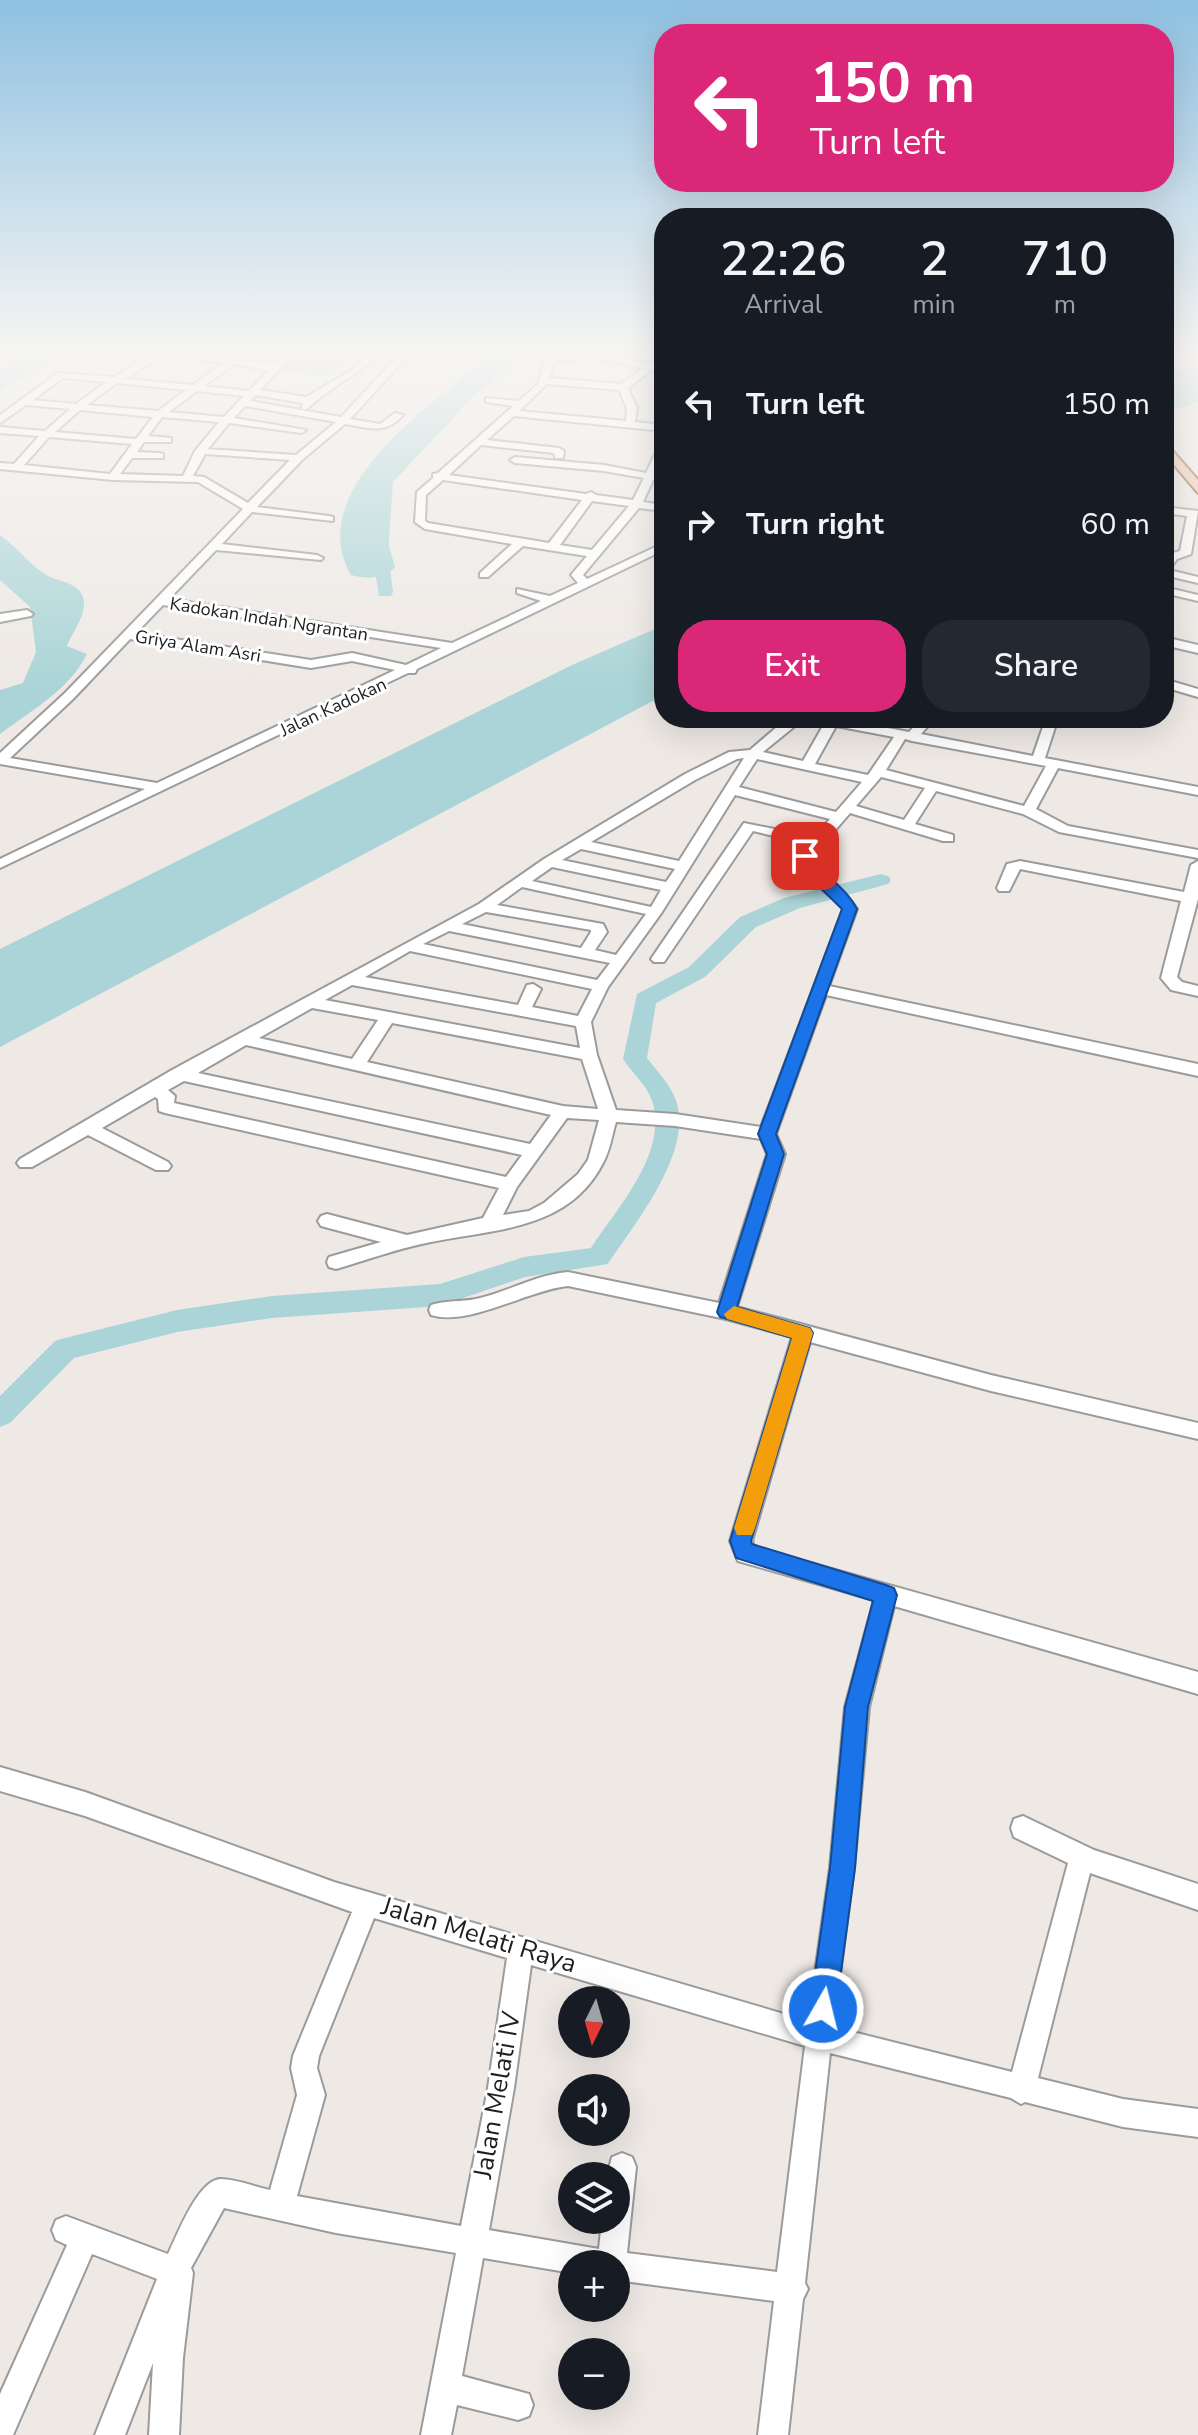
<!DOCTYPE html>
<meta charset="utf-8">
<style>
:root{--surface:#171b24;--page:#242831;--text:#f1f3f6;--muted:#9ea1a6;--accent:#db2777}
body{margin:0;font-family:"Nunito Sans",sans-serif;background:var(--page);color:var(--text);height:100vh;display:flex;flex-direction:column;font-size:30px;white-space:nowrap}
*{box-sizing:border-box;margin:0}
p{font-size:26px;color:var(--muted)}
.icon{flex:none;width:44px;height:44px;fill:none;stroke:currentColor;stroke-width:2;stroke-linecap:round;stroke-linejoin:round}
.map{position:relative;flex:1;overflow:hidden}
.panel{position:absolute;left:654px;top:208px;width:520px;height:520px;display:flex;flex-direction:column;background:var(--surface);border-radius:32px;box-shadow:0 8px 32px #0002}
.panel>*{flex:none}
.hud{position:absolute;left:654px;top:24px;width:520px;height:168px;border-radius:32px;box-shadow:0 8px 32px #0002;background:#db2777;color:#fff;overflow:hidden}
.needle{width:52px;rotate:185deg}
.buttons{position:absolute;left:558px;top:1986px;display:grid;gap:16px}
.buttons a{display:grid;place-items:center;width:72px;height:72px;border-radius:50%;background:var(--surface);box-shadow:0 8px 32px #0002;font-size:40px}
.pin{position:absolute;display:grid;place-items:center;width:68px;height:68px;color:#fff;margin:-34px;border-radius:16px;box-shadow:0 4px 12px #0006}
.me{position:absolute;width:88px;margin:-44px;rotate:8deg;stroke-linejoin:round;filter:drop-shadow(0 0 6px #0008)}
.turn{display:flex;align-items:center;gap:28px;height:168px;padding:0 24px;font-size:36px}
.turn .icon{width:104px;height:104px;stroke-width:2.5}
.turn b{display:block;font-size:56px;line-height:68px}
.eta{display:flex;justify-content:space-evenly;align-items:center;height:136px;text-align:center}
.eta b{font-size:48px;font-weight:600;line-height:56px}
.button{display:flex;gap:16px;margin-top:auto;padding:16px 24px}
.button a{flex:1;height:92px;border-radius:32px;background:var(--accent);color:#fff;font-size:32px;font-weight:600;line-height:92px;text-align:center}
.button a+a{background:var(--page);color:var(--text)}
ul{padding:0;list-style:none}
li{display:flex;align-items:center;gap:24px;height:120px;padding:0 24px}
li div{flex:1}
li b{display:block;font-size:30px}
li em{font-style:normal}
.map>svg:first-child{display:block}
.cemetery{fill:#a9c4a8}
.water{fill:#aad4d7}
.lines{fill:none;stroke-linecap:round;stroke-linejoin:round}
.river{fill:#aad4d7;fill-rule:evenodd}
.minor-casing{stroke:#9b9b9b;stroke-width:4}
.major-casing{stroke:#874b10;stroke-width:4}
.minor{fill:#fff;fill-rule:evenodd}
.major{fill:#f1c3a6;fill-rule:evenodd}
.route{fill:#1a73e8;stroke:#114b97;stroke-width:2}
.slow{fill:#f59e0b}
.labels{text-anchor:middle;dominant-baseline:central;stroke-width:6;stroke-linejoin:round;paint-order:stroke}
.far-street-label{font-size:18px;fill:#1e1e1e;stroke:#fff}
.near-street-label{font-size:26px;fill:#1e1e1e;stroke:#fff}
</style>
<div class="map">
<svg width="1198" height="2435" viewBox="0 0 1198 2435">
<rect width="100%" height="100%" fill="#eee9e5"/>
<!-- cemetery -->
<path class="cemetery" d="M298,350L300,349L354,352L325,376L278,371Z"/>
<!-- water -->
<g class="water">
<path d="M51,348H111L64,357L0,385V367Z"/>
<path d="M488,348H526L523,355L526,357L438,422L402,456L390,482L387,539L395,567C385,579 366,579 351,575C302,490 433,404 487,357Z"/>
<path d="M1198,364V402L1164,414V374Z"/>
<path d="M0,535C17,547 30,566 48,576C55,580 65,581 72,585C99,600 73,630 67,646L87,654C69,690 32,710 0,734V690L23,683L36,652L30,607L0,580Z"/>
<path d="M664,625V695L0,1047V949L572,665Z"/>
</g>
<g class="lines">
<!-- river -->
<g class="river">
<path d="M61,348H88L61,356L0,392V382Z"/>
<path d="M506,348H519L393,482L388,553L393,592L391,596H379L372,553L378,481Z"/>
<path d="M881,874L888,876L891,880L888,884L800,908L756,927L705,977L656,1003L647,1058C657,1071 669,1083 675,1098C696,1149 635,1223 608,1264L525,1277L440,1306L272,1318L177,1332L74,1358L10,1423L0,1427V1396L55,1341L65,1338L177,1310L272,1296L440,1284L524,1257L591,1248C617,1208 669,1152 652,1101C647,1085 632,1073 623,1059L637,994L689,967L740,917L784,898Z"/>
</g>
<!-- minor casing -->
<g class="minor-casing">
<g id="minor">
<path d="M291,348H300L260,390L306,397L352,370L370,353L314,348H415L350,419L380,424L395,413L403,415C386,435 369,428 345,424L302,460L257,507L329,516L333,517V521L252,512L222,544L317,555L323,558L321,560L216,550L169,599L452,643L541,601L517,593V589L550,596L578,583L571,575L587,556L523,546L488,577H480V573L512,544L425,529L415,522L417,492L433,478V474L438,473L513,406L486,402V398L519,401L538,384L546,357L551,354L597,353L649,364L654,362L664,367V373L652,370L628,388L637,408L635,422L664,425V431L514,416L487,440L559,448L564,451L563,458H555L554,453L481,445L449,475L586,494L591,492L596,495L633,500L644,478L604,471L515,463L510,460L515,457L604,465L646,473L659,446L664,443V457L656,474L664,476V482L653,480L643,502L664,505V511L639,508L583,575L587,579L664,543V550L417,669L415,673H408L0,868V859L145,789L0,764V753L65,693L243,509L198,482L113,480L0,469V463L14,464L39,436L0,433V427L45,431L70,409L26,405L0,423V415L58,373L114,377L155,352L170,349L274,365ZM380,353L400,354L341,417L250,401L256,395L303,403L301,409H307C328,388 358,375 380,353ZM170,355L224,363L193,385L125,379L161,356ZM597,359L643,368L621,384L549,378L555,360ZM234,364L269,370L249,391L204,386ZM63,378L107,382L76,404L33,400ZM117,383L186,390L158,411L87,405ZM547,384L619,390L627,408L626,421L519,411ZM197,391L244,396L224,417L169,412ZM245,406L336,422L296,455L208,449L229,423L301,433L306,430L234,418ZM80,410L153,417L136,439L55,432ZM162,417L219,422L195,451L183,476L120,474L132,458H163V454L159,453L137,452L144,442H171V438L148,436ZM49,437L132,444L110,474L24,465ZM205,454L290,460L248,503L204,477L193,476ZM443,480L582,500L549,543L428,523L425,521L426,495ZM592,501L629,506L592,550L560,545ZM163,605L441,648L406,665L352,653L311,660L136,633ZM130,639L311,668L352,661L395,670L157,783L10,758L73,699Z"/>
<path d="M1164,480L1171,483L1164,491Z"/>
<path d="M1164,507L1198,511L1191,554L1177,559L1169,570L1198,577V583L1164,575V561L1169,554L1180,551L1187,516L1164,513Z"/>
<path d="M1164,587L1198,595V601L1164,593Z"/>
<path d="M27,610L33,614L31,616L0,622V614Z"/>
<path d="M1164,637L1198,645V653L1164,645Z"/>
<path d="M1164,679L1198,689V697L1164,687Z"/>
<path d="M795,718H835L909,732L922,718H935L921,734L1033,756L1046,718H1058L1045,758L1198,787V795L1058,768L1036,809L1068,826L1198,850V858L1059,832L1023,814L936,791L915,824L953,835V841H943L850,813L812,857C816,879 845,890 857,909L829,986L1198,1064V1076L826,995L776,1134L785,1154L737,1307L991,1375L1198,1423V1439L991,1391L810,1342L752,1541L754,1547L1198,1672V1694L894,1606L869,1707L854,1868L833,2027L1012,2072L1068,1863L1014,1837L1011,1828L1014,1819L1023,1816L1094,1850L1198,1884V1910L1090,1873L1038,2078L1123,2099L1198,2109V2137L1123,2127L1025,2102L1021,2104L1011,2098L830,2053L805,2283L808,2289L803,2299L788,2435H758L774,2301L616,2280V2264H572V2273L483,2258L462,2376L529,2394L533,2405L529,2416L518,2420L457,2405L451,2435H421L456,2253L336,2233L224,2208L191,2268L193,2273L183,2358L179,2435H149L153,2363L125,2435H95L157,2279L92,2254L13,2435H0V2394L67,2245L56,2240L52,2230L56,2220L66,2216L168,2254C177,2236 198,2179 221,2179C236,2179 255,2187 270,2190L297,2095L291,2068L293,2056L352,1912L85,1816L0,1791V1767L85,1792L334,1882L808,2021L830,1868L845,1707L874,1600L738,1561L730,1541L792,1337L726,1319L568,1286C528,1290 468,1327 431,1315L429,1310L431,1305C446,1300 461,1302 476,1299C508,1292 535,1275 568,1272L719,1303L767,1154L761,1139L675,1126L616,1122C612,1135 610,1151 603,1163C569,1230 495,1229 431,1242C399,1248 367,1260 336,1269L329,1267L327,1262L329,1257L381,1242L321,1226L318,1221L321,1216L327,1214L407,1235L483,1218L499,1188L165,1113L159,1111L158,1099L155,1097L102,1128L168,1162L171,1166L168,1170H156L88,1135L32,1167H20L17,1163L20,1159L172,1070L479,904L544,859L685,774L729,752L750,750L785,720ZM812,721L824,724L803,761L763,752L795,726ZM836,726L894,737L868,775L815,764ZM905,739L912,741L1046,766L1024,806L886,770ZM744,758L679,861L591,842L695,780L737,759ZM757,759L862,782L836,812L739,787ZM881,777L925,788L904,820L856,806ZM735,795L830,819L814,837L744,823L651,959L654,962H664L753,831L808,844L798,856C802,881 829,890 843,909L761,1127L675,1114L616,1110L597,1055L591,1022L608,987L662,912ZM581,849L675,869L666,882L562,860ZM552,867L661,890L651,907L532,881ZM522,887L646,914L616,955L595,950L607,932L603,924L497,905ZM486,912L591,930V932L581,948L462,924ZM449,931L610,963L597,980L423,944ZM410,951L592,989L578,1016L532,1007L541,989L533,984L527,985L518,1005L365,977ZM352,985L576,1026L580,1048L325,1000ZM312,1008L378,1020L352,1059L259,1038ZM392,1023L582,1059L598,1109L563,1106L367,1062ZM246,1045L551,1115L530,1144L198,1073ZM184,1081L522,1155L506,1177L174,1103L175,1096L168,1090ZM567,1118L599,1120L588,1160L578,1174L544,1203L529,1211L503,1215L517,1187ZM374,1918L507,1958L488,2088L461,2226L297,2196L325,2095L317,2068L319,2056ZM531,1965L805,2046L777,2272L627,2253L636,2167L632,2157L622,2153L612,2157L607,2176H616V2220H602L599,2249L489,2230L514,2088Z"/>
<path d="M1020,861L1184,892L1191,865L1198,861V899L1177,977L1182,982L1198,986V996L1171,990L1161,978L1181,901L1020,869L1009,891H999L997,888L1007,864Z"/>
</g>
</g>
<!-- major casing -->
<g class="major-casing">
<path id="major" d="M1164,441L1198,480V493L1164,453Z"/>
</g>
<!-- minor -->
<use href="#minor" class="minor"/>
<!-- major -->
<use href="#major" class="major"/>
</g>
<!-- sky -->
<linearGradient id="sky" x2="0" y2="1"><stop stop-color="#8fc1e1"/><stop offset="0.51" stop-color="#f7f5f3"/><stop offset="1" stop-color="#f7f5f3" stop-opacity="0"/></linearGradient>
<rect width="1198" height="689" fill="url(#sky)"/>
<!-- route -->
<path class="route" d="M800,853H810C822,875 846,887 857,909L776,1134L784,1154L737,1307L810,1328L813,1333L751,1541L752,1544L886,1585L894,1588L897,1595L868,1707L855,1868L836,2009L832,2018L823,2022L813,2018L810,2009L830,1868L845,1707L873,1601L736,1558L730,1541L792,1338L720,1317L717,1312L767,1154L758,1134L842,909L804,872Z"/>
<!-- slow -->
<path class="slow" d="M734,1306L810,1328L813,1333L755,1528L752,1535H737L734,1528L792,1338L727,1319L724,1314Z"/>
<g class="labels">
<!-- far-street labels -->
<g class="far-street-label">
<text transform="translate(269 619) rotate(9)">Kadokan Indah Ngrantan</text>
<text transform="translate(198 646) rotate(9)">Griya Alam Asri</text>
<text transform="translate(333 707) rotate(-25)">Jalan Kadokan</text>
</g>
<!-- near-street labels -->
<g class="near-street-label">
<text transform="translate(479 1935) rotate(17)">Jalan Melati Raya</text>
<text transform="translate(497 2095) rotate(-80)">Jalan Melati IV</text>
</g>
</g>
</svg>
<div class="buttons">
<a><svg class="needle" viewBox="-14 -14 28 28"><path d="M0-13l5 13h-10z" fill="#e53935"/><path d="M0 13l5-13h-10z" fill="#9ea1a6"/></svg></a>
<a><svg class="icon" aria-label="sound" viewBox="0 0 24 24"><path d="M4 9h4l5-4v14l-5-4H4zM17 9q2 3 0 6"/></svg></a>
<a><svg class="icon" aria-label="layers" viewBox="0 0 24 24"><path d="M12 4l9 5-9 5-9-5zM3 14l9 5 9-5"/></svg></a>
<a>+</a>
<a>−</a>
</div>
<div class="pin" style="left:805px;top:856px;background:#d93025"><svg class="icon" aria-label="arrive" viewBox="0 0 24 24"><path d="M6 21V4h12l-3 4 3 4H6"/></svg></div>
<svg class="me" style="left:823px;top:2009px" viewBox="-20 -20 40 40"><circle r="17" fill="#1a73e8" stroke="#fff" stroke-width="3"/><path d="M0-11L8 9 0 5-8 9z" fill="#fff"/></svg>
<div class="hud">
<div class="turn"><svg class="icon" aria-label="left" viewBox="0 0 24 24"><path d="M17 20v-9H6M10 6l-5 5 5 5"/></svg><div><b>150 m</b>Turn left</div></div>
</div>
<section class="panel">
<div class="eta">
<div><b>22:26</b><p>Arrival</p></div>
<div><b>2</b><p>min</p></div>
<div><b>710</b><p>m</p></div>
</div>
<ul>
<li><svg class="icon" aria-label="left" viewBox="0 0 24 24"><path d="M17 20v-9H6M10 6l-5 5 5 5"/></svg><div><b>Turn left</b></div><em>150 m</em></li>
<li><svg class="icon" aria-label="right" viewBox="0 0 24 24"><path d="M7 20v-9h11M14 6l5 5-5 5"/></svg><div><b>Turn right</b></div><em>60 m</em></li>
</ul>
<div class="button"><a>Exit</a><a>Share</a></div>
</section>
</div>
